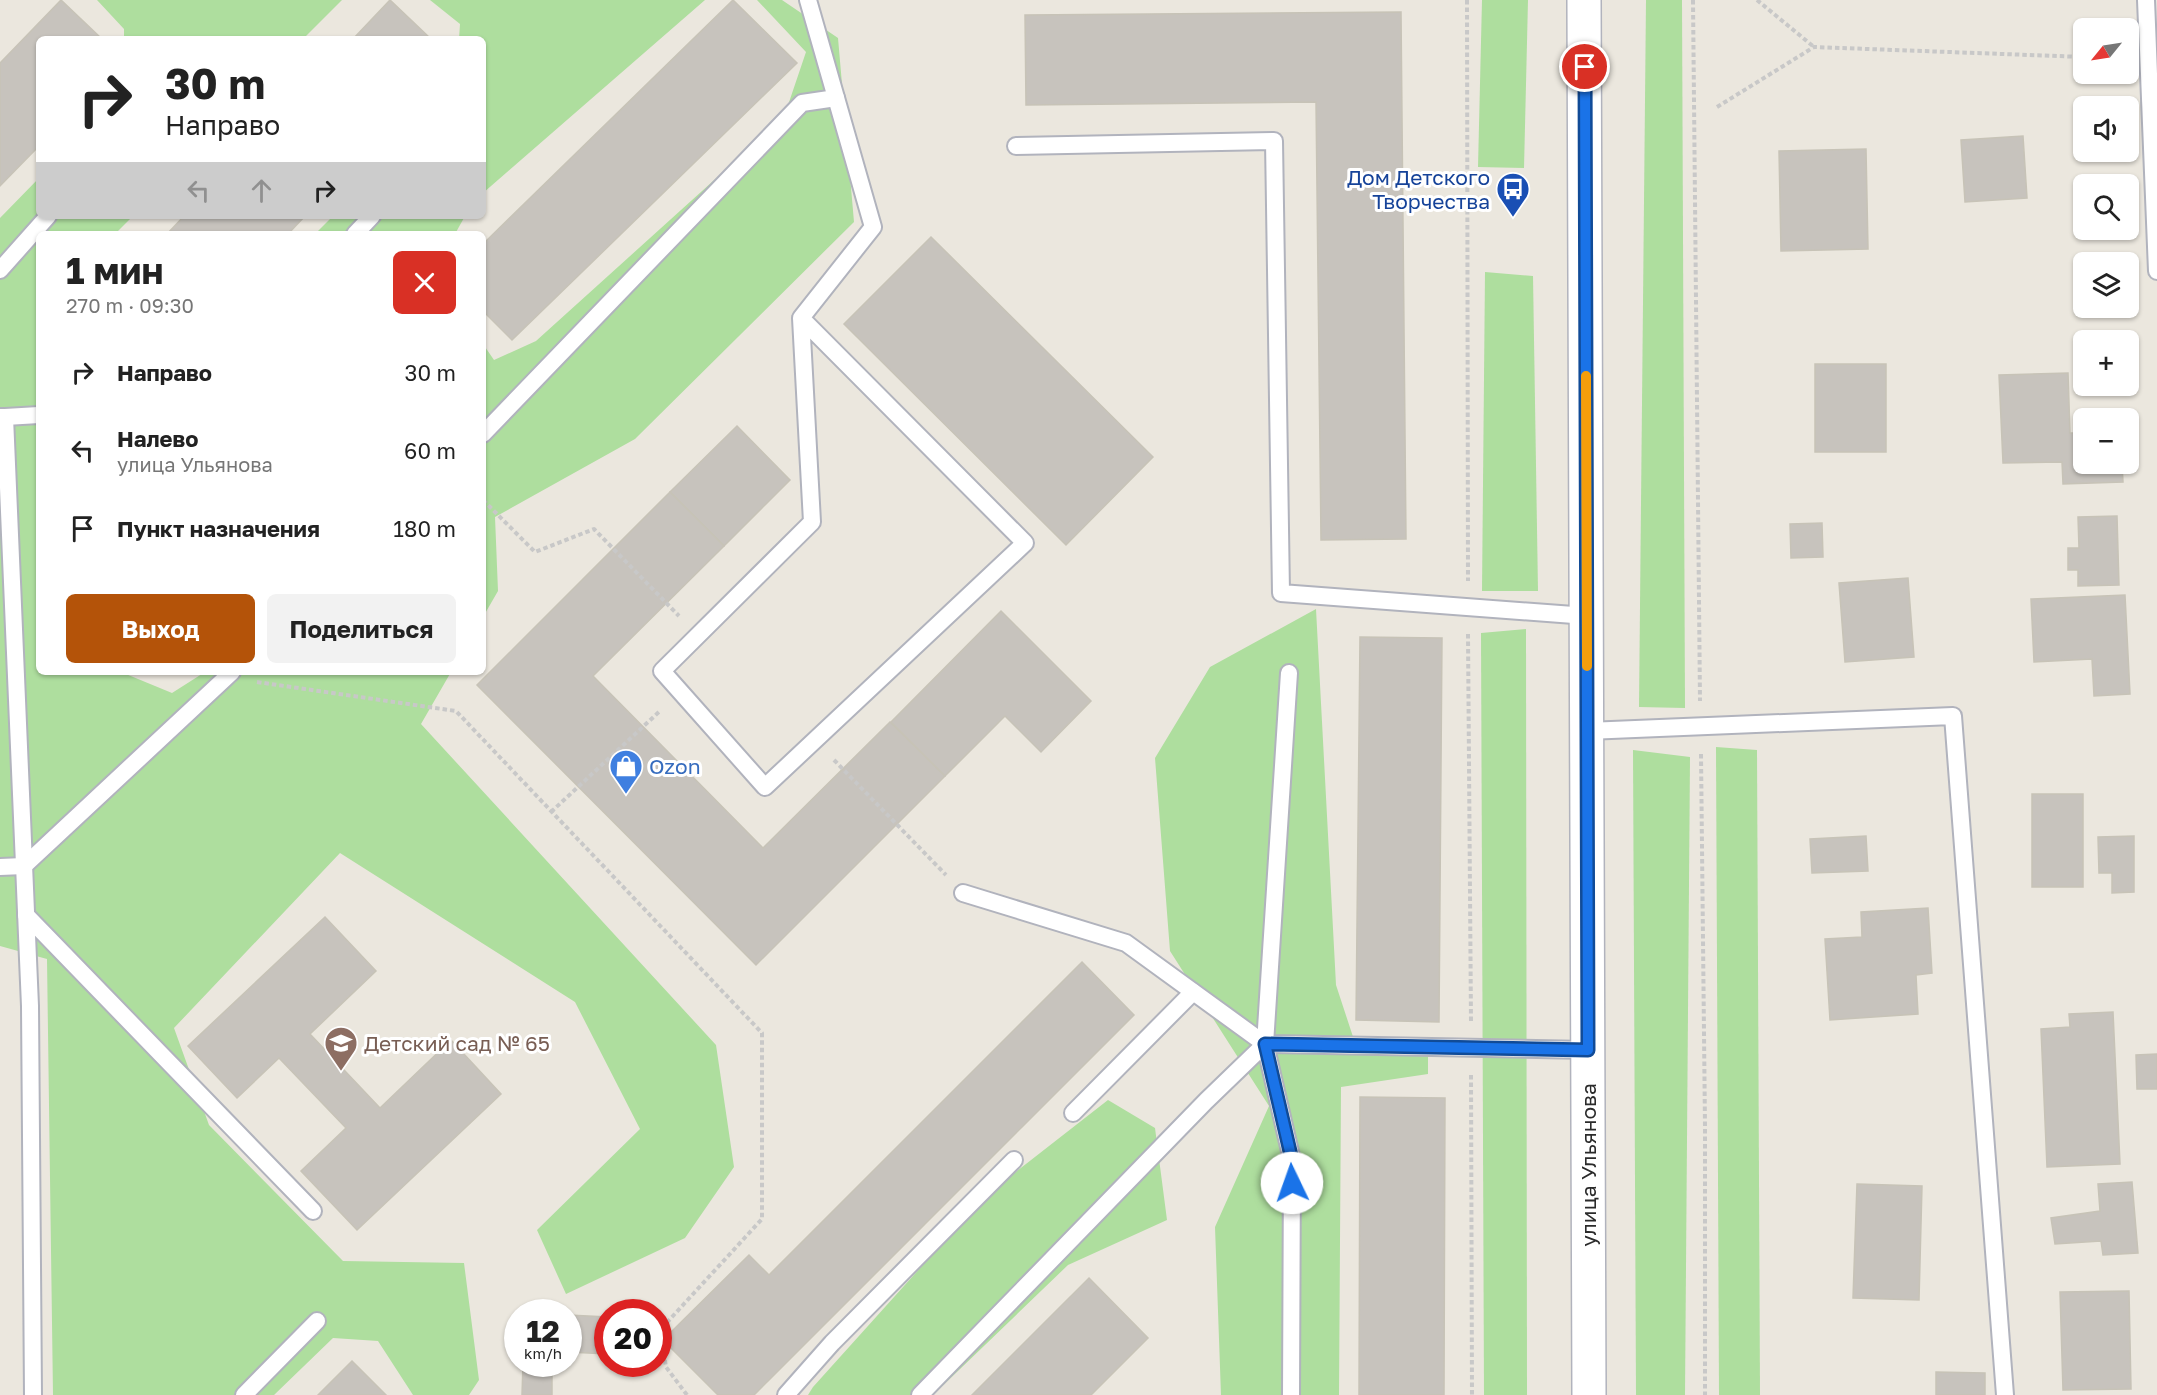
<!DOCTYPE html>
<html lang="ru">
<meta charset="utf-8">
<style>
:root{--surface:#fff;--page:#f2f2f2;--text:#222;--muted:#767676;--accent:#b45309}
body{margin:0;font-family:"Golos Text",sans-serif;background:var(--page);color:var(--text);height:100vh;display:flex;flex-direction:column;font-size:22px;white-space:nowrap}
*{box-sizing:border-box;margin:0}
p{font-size:20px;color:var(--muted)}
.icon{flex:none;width:33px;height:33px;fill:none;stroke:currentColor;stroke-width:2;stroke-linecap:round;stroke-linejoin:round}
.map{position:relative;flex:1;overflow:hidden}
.sheet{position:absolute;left:36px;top:231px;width:450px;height:444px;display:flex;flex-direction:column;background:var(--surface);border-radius:9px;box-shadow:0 2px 4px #0004}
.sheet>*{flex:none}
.guide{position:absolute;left:36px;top:36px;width:450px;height:183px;border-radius:9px;box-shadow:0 2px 4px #0004;background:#fff;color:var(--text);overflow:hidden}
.needle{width:39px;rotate:240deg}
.fabs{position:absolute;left:2073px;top:18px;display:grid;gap:12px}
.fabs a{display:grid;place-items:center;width:66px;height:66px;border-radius:9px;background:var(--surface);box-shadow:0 2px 4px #0004;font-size:30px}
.speed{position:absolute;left:504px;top:1299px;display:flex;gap:12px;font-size:30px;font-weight:700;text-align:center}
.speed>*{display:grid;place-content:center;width:78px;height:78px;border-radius:50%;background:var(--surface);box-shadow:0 2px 4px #0004;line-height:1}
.speed small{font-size:15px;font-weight:400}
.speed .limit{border:9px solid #d22;background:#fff;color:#111}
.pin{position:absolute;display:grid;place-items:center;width:51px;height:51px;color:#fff;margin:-26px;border:3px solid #fff;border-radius:50%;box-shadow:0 2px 6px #0007}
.me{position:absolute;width:66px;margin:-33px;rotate:357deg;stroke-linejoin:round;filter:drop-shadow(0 0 4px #0008)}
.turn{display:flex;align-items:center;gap:21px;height:126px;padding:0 30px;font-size:27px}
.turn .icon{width:78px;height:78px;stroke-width:2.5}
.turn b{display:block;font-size:42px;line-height:51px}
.lanes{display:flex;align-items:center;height:57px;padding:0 30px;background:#0003;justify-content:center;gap:30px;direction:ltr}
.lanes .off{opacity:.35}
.round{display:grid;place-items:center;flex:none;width:63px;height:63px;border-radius:9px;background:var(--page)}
.head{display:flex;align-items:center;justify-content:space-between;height:102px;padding:0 30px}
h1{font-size:36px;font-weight:700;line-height:45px}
.cta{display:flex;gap:12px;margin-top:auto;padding:12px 30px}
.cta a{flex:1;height:69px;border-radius:9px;background:var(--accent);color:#fff;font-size:24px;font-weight:700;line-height:69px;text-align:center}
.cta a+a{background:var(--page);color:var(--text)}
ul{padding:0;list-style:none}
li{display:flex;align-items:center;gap:18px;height:78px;padding:0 30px}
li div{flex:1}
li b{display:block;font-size:22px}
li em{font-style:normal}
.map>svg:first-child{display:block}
.green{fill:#aede9e}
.building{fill:#c7c3bd;stroke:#c7c3b7;stroke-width:1.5}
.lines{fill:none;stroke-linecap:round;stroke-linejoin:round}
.lane-casing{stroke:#b1b3bd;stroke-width:20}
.secondary-casing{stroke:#b1b3bd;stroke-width:36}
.path{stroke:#c8c8c8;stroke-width:4;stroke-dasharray:4.5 3;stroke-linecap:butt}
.lane{stroke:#fff;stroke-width:16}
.secondary{stroke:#fff;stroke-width:33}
.route-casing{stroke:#114b97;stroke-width:15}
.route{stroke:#1a73e8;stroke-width:10}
.slow{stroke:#f59e0b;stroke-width:10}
.labels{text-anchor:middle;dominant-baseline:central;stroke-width:6;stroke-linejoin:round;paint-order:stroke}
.transit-label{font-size:21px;fill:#164399;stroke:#fff;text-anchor:end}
.shop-label{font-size:21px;fill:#366cbe;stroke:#fff;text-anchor:start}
.education-label{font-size:21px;fill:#785e54;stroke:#fff;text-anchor:start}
.street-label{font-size:21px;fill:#2b2b2b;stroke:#fff}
</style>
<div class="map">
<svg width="2157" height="1395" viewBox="0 0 2157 1395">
<rect width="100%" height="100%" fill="#ebe7de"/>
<!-- green -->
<g class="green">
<path d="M97,0H342L303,39H124V29Z"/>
<path d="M430,0H705L483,193V39H459L460,24Z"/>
<path d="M757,0H782L838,38L854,222L635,439L495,517L498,591L483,617V344L494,360L536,341L784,117L806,52Z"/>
<path d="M1482,0H1528L1524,168L1478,167Z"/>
<path d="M1646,0H1682L1685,708L1639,707Z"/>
<path d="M39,178V216H133L115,234H39V672H121L172,693L205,672H451L421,724L716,1045L734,1167L685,1238L566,1294L537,1230L640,1129L575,1002L340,853L174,1028L209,1125L343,1261L464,1263L479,1380L469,1395H413L378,1341L333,1338L274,1395H53L47,959L0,946V218Z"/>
<path d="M333,216H465L455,234H315Z"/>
<path d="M1485,272L1533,276L1538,591H1482Z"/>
<path d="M1316,609L1336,985L1357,1049L1428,1046V1074L1341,1087L1339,1395H1221L1215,1227L1269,1106L1170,951L1155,758L1210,667Z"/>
<path d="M1526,629L1527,1395H1484L1481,633Z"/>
<path d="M1716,747L1757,750L1760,1395H1719Z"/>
<path d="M1633,750L1690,757L1685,1395H1636Z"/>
<path d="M1108,1100L1155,1128L1167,1220L1068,1265L933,1395H808L813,1387L985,1196Z"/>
</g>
<!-- building -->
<g class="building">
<path d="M61,0L102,39H39V146L0,186V63Z"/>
<path d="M390,0L431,39H353Z"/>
<path d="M733,0L797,63L512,340L483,311V244Z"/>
<path d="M1401,12L1406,539L1321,540L1316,102L1026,105L1025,15Z"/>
<path d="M2023,136L2027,198L1965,202L1961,140Z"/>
<path d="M1866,149L1868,249L1781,251L1779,151Z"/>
<path d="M184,216H305L288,234H167Z"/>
<path d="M931,237L1153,457L1066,545L844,324Z"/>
<rect x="1815" y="364" width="71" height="88"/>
<path d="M2068,373L2070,433H2084V464H2122L2123,482L2063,484L2062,462L2003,463L1999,375Z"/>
<path d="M737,426L790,480L724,546L670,492Z"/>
<path d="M670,492L724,546L593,676L763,848L890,722L945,776L756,965L477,685Z"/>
<path d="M2117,516L2119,585L2078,586V570H2068V548H2079L2078,517Z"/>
<path d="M1822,523L1823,557L1791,558L1790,524Z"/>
<path d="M1908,578L1914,657L1845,662L1839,583Z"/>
<path d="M2125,595L2130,694L2094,696L2092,659L2034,662L2031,599Z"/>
<path d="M1001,611L1091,701L1041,752L1005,716L945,776L891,722Z"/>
<path d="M1360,637L1442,638L1439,1022L1356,1020Z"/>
<rect x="2032" y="794" width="51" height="93"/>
<path d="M1866,836L1868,871L1812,873L1810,839Z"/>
<path d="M2134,836V892L2112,893V873H2099L2098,837Z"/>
<path d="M1928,908L1932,973L1916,975L1918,1014L1830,1020L1825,939L1862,937L1861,912Z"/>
<path d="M325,917L376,971L310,1034L380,1108L451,1040L501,1094L357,1230L301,1171L346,1128L279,1058L237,1098L188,1046Z"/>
<path d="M1082,962L1134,1015L754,1395H718L663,1340L749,1255L769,1275Z"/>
<path d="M2113,1012L2120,1164L2047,1167L2041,1029L2070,1027L2069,1014Z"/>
<path d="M2157,1054V1089H2137L2136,1055Z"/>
<path d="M1360,1097L1445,1098L1444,1395H1359Z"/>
<path d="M2132,1182L2138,1253L2103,1255L2101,1241L2055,1244L2051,1218L2100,1211L2098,1184Z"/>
<path d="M1857,1184L1922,1186L1919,1300L1853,1298Z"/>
<path d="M1089,1278L1148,1338L1091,1395H972Z"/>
<path d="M2129,1291L2131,1389L2063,1390L2060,1292Z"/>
<path d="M568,1315L608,1317V1354L568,1352Z"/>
<path d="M352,1361L386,1395H318Z"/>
<path d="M523,1364H552V1395H522Z"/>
<path d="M1936,1372L1985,1373V1395H1936Z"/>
</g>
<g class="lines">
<!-- lane casing -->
<g class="lane-casing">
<g id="lane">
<path d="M2146,0L2157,271"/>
<path d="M1016,146L1274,141L1281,593L1587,616"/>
<path d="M355,234L372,216"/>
<path d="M0,270L48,216"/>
<path d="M801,318L1025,543L765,787L662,671L812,522L801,318L873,227L808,0"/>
<path d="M0,417H5L30,1006L33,1395"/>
<path d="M5,417L39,415"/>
<path d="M483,434L802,103L836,98"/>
<path d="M1289,673L1265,1044L1588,1050"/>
<path d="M1587,731L1953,716L2005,1395"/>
<path d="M0,867L24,866L232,672"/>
<path d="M963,893L1126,943L1265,1044L1292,1160L1291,1395"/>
<path d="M26,915L313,1211"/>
<path d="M1073,1113L1193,992"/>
<path d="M244,1395L317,1321"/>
<path d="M786,1395L832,1343L1014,1160"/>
<path d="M920,1395L1206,1101L1265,1044"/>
</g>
</g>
<!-- secondary casing -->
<g class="secondary-casing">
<path id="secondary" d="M1584,0L1589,1395"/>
</g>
<!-- path -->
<g class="path">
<path d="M1467,0L1468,581"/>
<path d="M1693,0L1700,701"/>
<path d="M1757,0L1814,47"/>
<path d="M1717,107L1814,47L2084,57"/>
<path d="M483,500L535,552L594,529L679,616"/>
<path d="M1468,634L1471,1022"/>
<path d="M257,682L456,711L762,1033V1219L660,1330L666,1367L687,1395"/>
<path d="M1701,754L1705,1126V1395"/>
<path d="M834,760L946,875"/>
<path d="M551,812L660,711"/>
<path d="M1471,1075L1472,1395"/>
</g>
<!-- lane -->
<use href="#lane" class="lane"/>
<!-- secondary -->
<use href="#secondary" class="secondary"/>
</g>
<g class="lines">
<!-- route casing -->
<g class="route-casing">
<path id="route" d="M1292,1183V1160L1265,1044L1588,1050L1585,67"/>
</g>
<!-- route -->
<use href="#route" class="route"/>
<!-- slow -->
<path class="slow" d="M1586,376L1587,666"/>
</g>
<!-- icons -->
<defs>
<g id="bus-pin" transform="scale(1.725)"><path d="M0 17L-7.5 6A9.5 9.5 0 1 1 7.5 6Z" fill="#1a4fb4" stroke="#fff"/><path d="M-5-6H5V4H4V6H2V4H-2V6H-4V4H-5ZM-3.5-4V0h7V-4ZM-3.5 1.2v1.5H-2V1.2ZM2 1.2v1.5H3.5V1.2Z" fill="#fff"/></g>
<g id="shop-pin" transform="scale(1.725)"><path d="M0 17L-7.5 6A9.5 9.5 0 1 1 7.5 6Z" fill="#3f7fe0" stroke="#fff"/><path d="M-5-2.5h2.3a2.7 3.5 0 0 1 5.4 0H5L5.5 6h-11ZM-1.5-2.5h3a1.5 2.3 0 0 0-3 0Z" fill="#fff"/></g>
<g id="school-pin" transform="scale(1.725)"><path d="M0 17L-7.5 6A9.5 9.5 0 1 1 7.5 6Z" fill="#8d6e63" stroke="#fff"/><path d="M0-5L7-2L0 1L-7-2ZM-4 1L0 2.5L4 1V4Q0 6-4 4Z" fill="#fff"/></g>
</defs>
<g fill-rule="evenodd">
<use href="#bus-pin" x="1513" y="189"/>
<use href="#shop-pin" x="626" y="766"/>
<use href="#school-pin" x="341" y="1043"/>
</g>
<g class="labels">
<!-- transit labels -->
<g class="transit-label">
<text x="1490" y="177">Дом Детского<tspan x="1490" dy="24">Творчества</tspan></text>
</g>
<!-- shop labels -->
<g class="shop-label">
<text x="649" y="766">Ozon</text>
</g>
<!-- education labels -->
<g class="education-label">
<text x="364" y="1043">Детский сад № 65</text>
</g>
<!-- street labels -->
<g class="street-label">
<text transform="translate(1588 1165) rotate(-90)">улица Ульянова</text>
</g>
</g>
</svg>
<div class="fabs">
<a><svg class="needle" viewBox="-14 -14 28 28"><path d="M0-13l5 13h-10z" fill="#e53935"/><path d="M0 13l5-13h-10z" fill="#767676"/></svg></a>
<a><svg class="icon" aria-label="sound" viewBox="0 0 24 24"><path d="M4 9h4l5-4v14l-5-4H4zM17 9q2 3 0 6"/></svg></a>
<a><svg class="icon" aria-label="search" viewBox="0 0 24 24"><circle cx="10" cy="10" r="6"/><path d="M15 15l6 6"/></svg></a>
<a><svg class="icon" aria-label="layers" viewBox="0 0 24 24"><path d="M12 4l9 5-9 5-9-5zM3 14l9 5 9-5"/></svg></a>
<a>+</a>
<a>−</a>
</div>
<div class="speed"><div>12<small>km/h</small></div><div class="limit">20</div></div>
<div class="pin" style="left:1585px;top:67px;background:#d93025"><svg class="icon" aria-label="arrive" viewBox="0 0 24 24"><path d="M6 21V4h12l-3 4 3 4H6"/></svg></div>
<svg class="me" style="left:1292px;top:1183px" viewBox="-20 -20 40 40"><circle r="19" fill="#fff"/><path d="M0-13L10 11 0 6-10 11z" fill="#1a73e8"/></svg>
<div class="guide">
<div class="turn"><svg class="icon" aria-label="right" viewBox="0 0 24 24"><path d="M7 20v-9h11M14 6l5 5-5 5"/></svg><div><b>30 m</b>Направо</div></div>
<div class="lanes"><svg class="icon off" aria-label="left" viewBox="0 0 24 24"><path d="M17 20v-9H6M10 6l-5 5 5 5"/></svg><svg class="icon off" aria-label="ahead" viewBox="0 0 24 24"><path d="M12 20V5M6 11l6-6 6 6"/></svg><svg class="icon" aria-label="right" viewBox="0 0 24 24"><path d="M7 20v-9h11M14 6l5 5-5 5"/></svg></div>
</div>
<section class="sheet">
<div class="head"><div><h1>1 мин</h1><p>270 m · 09:30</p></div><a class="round" style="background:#d93025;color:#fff"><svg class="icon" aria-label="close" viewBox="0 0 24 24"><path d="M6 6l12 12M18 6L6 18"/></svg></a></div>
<ul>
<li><svg class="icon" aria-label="right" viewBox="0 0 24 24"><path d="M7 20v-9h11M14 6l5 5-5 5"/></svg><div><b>Направо</b></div><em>30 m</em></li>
<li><svg class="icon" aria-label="left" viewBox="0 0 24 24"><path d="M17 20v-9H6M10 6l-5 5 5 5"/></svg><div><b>Налево</b><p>улица Ульянова</p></div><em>60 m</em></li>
<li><svg class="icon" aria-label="arrive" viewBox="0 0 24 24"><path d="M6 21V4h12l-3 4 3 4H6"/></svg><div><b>Пункт назначения</b></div><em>180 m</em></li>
</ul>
<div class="cta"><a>Выход</a><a>Поделиться</a></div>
</section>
</div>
